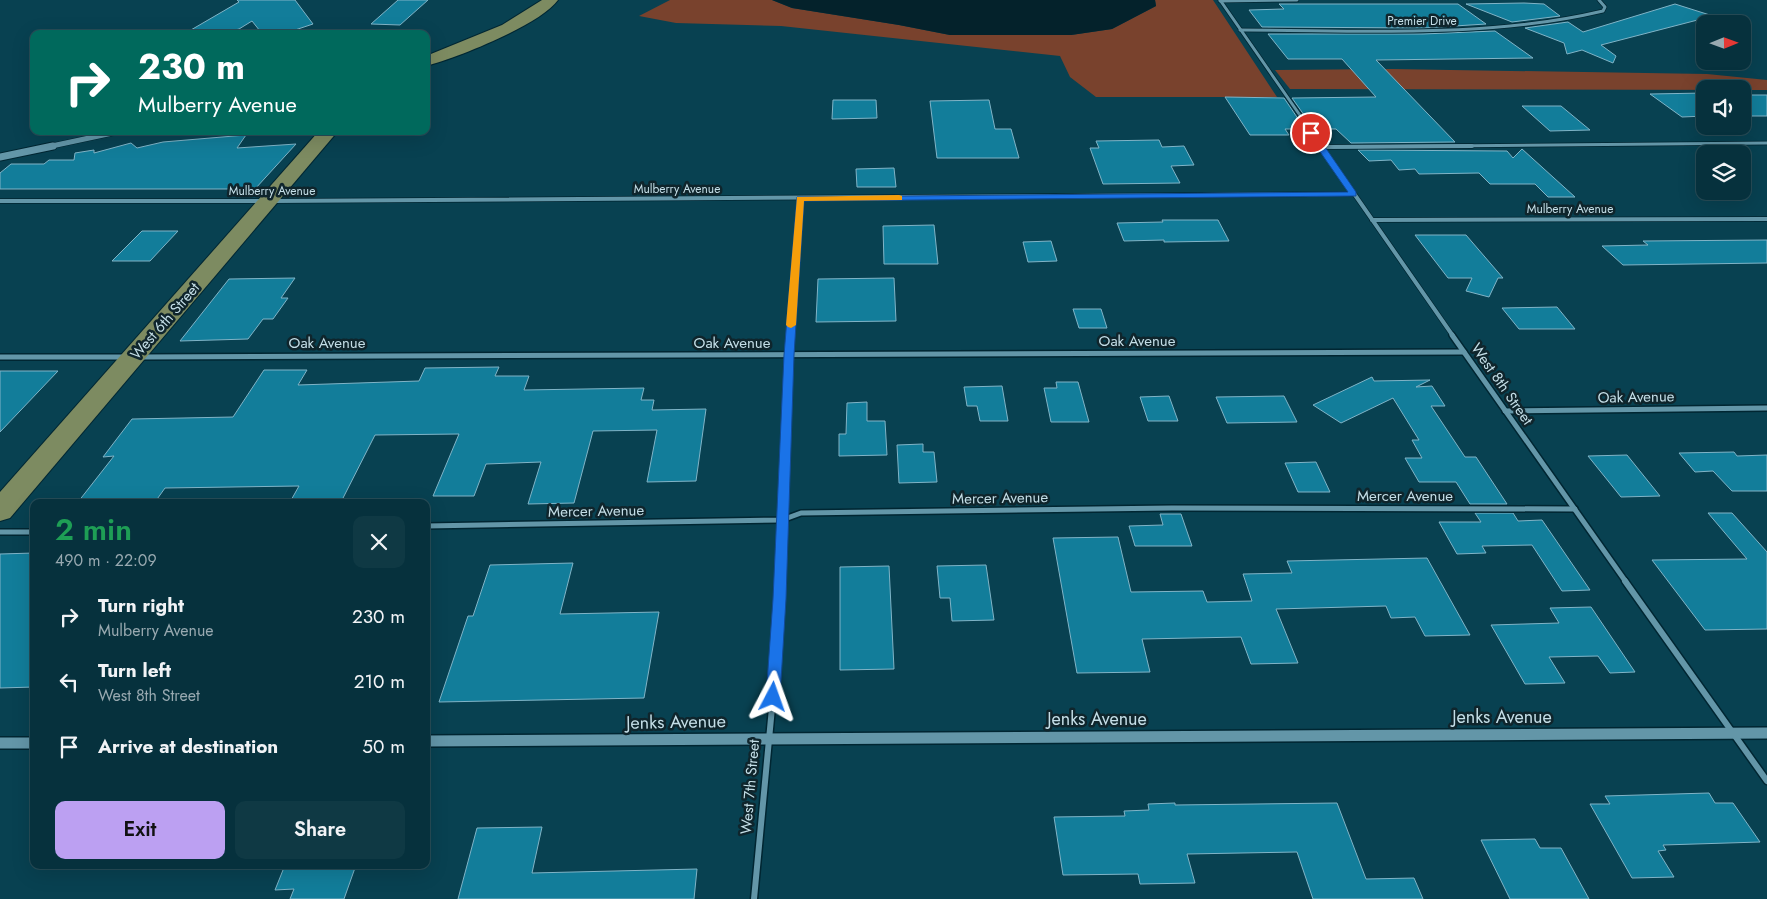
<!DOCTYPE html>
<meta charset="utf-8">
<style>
:root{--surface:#06313d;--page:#0f3944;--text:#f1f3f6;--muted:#98a9b0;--line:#274c57;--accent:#bca0f2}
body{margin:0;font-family:Jost,sans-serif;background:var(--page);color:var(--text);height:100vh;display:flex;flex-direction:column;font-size:19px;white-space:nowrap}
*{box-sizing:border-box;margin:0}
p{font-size:16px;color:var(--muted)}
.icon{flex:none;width:28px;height:28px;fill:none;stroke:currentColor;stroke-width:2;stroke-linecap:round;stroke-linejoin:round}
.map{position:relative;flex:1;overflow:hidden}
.panel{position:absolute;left:30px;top:499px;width:400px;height:370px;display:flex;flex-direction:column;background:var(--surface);border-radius:10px;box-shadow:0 5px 20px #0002,0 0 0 1px var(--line)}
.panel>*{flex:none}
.top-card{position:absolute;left:30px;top:30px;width:400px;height:105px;border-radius:10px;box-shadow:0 5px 20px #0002,0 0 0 1px var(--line);background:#00695c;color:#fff;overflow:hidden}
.needle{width:32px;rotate:89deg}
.tools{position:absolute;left:1696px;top:15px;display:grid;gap:10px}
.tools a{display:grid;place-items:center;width:55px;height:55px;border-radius:10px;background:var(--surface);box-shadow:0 5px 20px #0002,0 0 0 1px var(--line);font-size:25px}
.pin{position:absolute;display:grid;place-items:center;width:42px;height:42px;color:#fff;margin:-21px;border:2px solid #fff;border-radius:50%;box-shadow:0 1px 5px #0007}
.me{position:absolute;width:55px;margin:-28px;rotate:4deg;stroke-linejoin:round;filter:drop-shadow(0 0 4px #0008)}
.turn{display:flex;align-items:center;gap:18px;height:105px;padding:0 25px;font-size:22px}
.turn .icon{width:65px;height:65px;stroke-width:2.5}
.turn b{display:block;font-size:35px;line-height:42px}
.round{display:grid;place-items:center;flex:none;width:52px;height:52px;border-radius:10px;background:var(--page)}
.summary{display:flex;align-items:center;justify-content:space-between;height:85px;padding:0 25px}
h1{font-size:30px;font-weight:600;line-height:38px;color:#1e9e55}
.primary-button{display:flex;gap:10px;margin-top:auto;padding:10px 25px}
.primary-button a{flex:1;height:58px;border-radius:10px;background:var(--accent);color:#111;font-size:20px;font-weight:600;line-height:58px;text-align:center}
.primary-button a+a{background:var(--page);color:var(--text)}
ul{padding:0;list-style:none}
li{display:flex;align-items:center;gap:15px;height:65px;padding:0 25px}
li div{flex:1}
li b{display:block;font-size:19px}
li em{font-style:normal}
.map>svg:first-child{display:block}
.green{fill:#79422d}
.water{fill:#04222b}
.building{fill:#127d9a;stroke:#80b4c7}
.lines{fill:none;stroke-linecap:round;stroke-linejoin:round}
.minor-far3-casing{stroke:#002632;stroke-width:4.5}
.minor-far2-casing{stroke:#002632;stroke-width:5.5}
.minor-far1-casing{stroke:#002632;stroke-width:8}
.minor-casing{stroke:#002632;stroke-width:9}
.tertiary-far2-casing{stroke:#002632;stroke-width:6}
.tertiary-far1-casing{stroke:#002632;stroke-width:9}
.tertiary-casing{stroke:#002632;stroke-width:14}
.primary-casing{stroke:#002632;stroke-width:2}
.minor-far3{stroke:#6396a8;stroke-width:3}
.minor-far2{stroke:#6396a8;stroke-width:4}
.minor-far1{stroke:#6396a8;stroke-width:5}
.minor{stroke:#6396a8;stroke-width:6}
.tertiary-far2{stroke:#6396a8;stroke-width:5}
.tertiary-far1{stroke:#6396a8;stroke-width:7}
.tertiary{stroke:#6396a8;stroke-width:11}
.primary{fill:#7d8b61;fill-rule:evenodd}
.route{fill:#1a73e8;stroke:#114b97}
.slow{fill:#f59e0b}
.labels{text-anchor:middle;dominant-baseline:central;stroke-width:5;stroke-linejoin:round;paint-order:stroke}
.far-street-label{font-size:12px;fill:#c4dee7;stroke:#0f252c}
.street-label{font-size:15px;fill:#c4dee7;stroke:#0f252c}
.near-street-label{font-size:18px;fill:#c4dee7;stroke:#0f252c}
</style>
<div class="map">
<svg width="1767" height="899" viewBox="0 0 1767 899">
<rect width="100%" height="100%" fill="#084151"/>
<!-- green -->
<g class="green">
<path d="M670,0H772L792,8L899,25L950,35H1071L1112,29L1156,6L1155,0H1213L1277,97H1096L1070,77L1060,56L781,26L676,23L639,16Z"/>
<path d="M1392,69L1707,74L1767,80V90L1290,89L1275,70Z"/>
</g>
<!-- water -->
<path class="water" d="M772,0H1155L1156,6L1112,29L1071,35H950L899,25L792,8Z"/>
<!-- building -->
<g class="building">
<path d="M237,0H295L313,24L289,32L272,34L260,31L252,21L239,29L223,33L184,34L239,2Z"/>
<path d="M398,0H428L400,25L371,24Z"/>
<path d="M1524,3L1544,4L1560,16L1512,22L1466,4Z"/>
<path d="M1279,4H1458L1486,24L1423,28L1262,27L1249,10L1284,9Z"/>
<path d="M1675,4L1713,16L1601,45L1616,56L1613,63L1582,50L1567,54L1564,43L1525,28L1568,22L1583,32Z"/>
<path d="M1495,31L1533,58L1376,60L1455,142L1351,143L1336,129H1314L1292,98L1376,97L1342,59H1288L1268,34H1423Z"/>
<path d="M1705,93V116L1682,117L1650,94Z"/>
<rect x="1742" y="95" width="25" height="21"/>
<path d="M1225,97L1284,98L1305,129H1285L1289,135H1250Z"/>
<path d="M833,100H876L877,118L832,119Z"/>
<path d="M989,100L995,129H1011L1019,158H937L930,101Z"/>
<path d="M1522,106H1561L1590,130L1550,131Z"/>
<path d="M246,135L237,148L296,144L255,189H0V173L11,164H44L49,160H74L75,153L94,150V153L131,143L137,148L163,142Z"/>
<path d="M1159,140L1162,147L1184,146L1194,165L1171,166L1180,183L1103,184L1090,148H1099L1096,141Z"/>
<path d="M1522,149L1575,197H1548L1535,184H1490L1479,173L1419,174L1415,169L1399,170L1391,160L1369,161L1358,150L1507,151L1513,158Z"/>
<path d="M894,168L896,187H857L856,169Z"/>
<path d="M1162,220H1218L1229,241L1164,242V240L1124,241L1117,223L1163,222Z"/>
<path d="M934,225L938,264H884L883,226Z"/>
<path d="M142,231H178L150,261H112Z"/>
<path d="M1415,235H1466L1503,278H1498L1489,297L1466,291L1472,278H1448Z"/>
<path d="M1767,240V263L1623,265L1602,246L1648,245L1643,241Z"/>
<path d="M1051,241L1057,261L1028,262L1023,242Z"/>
<path d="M295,278L281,298H288L273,319H263L248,339L180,341L229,279Z"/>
<path d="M894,278L896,321L816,322L818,279Z"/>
<path d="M1557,307L1575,329H1519L1502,308Z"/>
<path d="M1073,309H1101L1107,328H1079Z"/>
<path d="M499,367L495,376H529L524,390L644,388L641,400H654L652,410L706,409L696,481L647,482L657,430L593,431L574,503L528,504L541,462L486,464L474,496H433L459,434L375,435L341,502H290L299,486L165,488L155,502H78L114,456L103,457L132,419L233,417L264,370H307L298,385L419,381L425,368Z"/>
<path d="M0,371H58L0,432Z"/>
<path d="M1372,377L1374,381L1430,380L1416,387L1432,386L1445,406H1431L1465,457H1476L1507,504H1470L1456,482H1419L1405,458H1422L1412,440H1419L1393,398L1341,423L1313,405Z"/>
<path d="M1056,382H1078L1089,422H1051L1044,388H1057Z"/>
<path d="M1002,386L1008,421H980L977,406H967L964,387Z"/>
<path d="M1169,396L1178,421H1148L1140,397Z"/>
<path d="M1284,396L1297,422L1227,423L1216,397Z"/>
<path d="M867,402V421H885L887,455L839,456V434H846L847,403Z"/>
<path d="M923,444V452H934L937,482L899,483L897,445Z"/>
<path d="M1734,452L1737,456L1767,455V491H1732L1713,471L1695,472L1679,453Z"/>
<path d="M1627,455L1660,496L1621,497L1588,456Z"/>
<path d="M1316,462L1330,492H1298L1285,463Z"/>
<path d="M1475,513H1513L1518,521L1542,520L1590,590L1562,591L1532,545L1482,546L1486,553L1457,554L1439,522H1481Z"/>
<path d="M1708,513H1732L1767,552V629L1705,630L1652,560L1747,559Z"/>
<path d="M1160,514H1181L1192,546H1135L1129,526L1163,525Z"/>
<path d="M1118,537L1131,592L1203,591L1207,602L1252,601L1243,574L1292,573L1287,561L1427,558L1470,635L1425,636L1415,617L1391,618L1386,606L1276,609L1298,663L1251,664L1241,637L1142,639L1150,672L1077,673L1053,538Z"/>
<path d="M34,553V687L0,688V554Z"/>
<path d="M573,563L560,614L659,612L644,698L439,702L468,616H473L490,565Z"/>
<path d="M986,565L994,620L952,621L950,598H940L937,566Z"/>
<path d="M889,566L894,669L840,670V567Z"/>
<path d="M1591,607L1635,672L1610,673L1598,656L1549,657L1565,683L1525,684L1491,625L1559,623L1550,608Z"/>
<path d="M1709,793L1715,803H1733L1760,842L1663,845L1666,850L1658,851L1674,877L1632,878L1590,804H1610L1605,796Z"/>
<path d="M1175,803V805L1337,803L1366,879L1414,878L1423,899H1313L1297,852L1187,854L1195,883L1140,884L1138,874L1063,875L1054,817L1125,816L1124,811L1149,810L1148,804Z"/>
<path d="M542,827L532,873L697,869L694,899H458L477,828Z"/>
<path d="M1535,839L1540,848H1561L1589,899H1510L1481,840Z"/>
<path d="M285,865H356L344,899H290L294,889L275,890Z"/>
</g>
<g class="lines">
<!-- minor-far3 casing -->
<g class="minor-far3-casing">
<g id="minor-far3">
<path d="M1220,0L1322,147"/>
<path d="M1220,1L1297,0"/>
<path d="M1240,30C1361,30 1485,39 1603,11L1605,7L1599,0"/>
<path d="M1333,147L1767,143"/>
</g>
</g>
<!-- minor-far2 casing -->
<g class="minor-far2-casing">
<g id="minor-far2">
<path d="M1321,146L1453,336"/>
<path d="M1321,147L1472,146"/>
<path d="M0,201H262"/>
<path d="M273,201L1354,194"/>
<path d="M1372,220L1767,219"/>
<path d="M790,336L800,199"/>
</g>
</g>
<!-- minor-far1 casing -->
<g class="minor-far1-casing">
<g id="minor-far1">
<path d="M1452,335L1626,582"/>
<path d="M0,357H124"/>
<path d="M140,357L1464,352"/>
<path d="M1505,411L1767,408"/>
<path d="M426,526L782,520L801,513L1172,508L1575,509"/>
<path d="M0,532H34"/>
<path d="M781,582L790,335"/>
</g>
</g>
<!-- minor casing -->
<g class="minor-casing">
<g id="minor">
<path d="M1625,581L1767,781"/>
<path d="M754,899L773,697L781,581"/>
</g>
</g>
<!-- tertiary-far2 casing -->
<g class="tertiary-far2-casing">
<path id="tertiary-far2" d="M47,147L122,131"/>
</g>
<!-- tertiary-far1 casing -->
<g class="tertiary-far1-casing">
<path id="tertiary-far1" d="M0,157L53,146"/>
</g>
<!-- tertiary casing -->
<g class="tertiary-casing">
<g id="tertiary">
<path d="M426,741L1767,733"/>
<path d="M0,743H34"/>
</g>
</g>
<!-- primary casing -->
<g class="primary-casing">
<g id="primary">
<path d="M542,0H558C540,25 457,58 426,66V56L502,25Z"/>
<path d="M319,131H338L10,518L0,521V492Z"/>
</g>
</g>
<!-- minor-far3 -->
<use href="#minor-far3" class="minor-far3"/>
<!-- minor-far2 -->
<use href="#minor-far2" class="minor-far2"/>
<!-- minor-far1 -->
<use href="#minor-far1" class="minor-far1"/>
<!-- minor -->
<use href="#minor" class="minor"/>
<!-- tertiary-far2 -->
<use href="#tertiary-far2" class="tertiary-far2"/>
<!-- tertiary-far1 -->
<use href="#tertiary-far1" class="tertiary-far1"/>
<!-- tertiary -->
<use href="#tertiary" class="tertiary"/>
<!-- primary -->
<use href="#primary" class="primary"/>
</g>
<!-- route -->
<path class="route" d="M1311,130L1314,131L1356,192V196L804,201L794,355L786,599L780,697L778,701L773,703L768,701L766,697L773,599L784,355L797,197L1348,192L1307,133Z"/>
<!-- slow -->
<path class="slow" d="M899,195L902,196V200L804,201L796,325L791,328L788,327L786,325L797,197Z"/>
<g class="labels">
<!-- far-street labels -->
<g class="far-street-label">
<text x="1422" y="21">Premier Drive</text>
<text x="677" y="189">Mulberry Avenue</text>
<text x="272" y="191">Mulberry Avenue</text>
<text x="1570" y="209">Mulberry Avenue</text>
</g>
<!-- street labels -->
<g class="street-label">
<text transform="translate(165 321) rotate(-49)">West 6th Street</text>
<text x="1137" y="341">Oak Avenue</text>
<text x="327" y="343">Oak Avenue</text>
<text x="732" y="343">Oak Avenue</text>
<text transform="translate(1502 384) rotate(55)">West 8th Street</text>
<text transform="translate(1636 397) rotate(-1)">Oak Avenue</text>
<text x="1405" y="496">Mercer Avenue</text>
<text transform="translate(1000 498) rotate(-1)">Mercer Avenue</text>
<text transform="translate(596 511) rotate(-1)">Mercer Avenue</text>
<text transform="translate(750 787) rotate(-85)">West 7th Street</text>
</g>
<!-- near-street labels -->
<g class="near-street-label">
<text x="1502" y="717">Jenks Avenue</text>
<text x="1097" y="719">Jenks Avenue</text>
<text transform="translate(676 722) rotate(-1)">Jenks Avenue</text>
</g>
</g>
</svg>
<div class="tools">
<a><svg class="needle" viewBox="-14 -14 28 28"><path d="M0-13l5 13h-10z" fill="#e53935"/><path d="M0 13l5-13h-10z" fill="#98a9b0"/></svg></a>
<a><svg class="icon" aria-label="sound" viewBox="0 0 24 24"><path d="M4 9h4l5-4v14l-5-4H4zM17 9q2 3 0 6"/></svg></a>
<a><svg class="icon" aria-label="layers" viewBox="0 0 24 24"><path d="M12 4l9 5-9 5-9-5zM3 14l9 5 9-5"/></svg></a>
</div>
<div class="pin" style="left:1311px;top:133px;background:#d93025"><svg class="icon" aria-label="arrive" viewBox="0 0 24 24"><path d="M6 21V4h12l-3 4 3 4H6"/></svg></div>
<svg class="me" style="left:773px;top:697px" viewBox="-20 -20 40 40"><path d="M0-17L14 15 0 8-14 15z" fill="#1a73e8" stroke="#fff" stroke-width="4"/></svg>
<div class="top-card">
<div class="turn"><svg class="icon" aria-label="right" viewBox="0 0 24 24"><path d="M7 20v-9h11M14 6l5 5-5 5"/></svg><div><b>230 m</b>Mulberry Avenue</div></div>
</div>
<section class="panel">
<div class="summary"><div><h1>2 min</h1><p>490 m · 22:09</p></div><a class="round"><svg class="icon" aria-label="close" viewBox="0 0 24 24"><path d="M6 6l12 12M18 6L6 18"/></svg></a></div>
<ul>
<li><svg class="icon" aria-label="right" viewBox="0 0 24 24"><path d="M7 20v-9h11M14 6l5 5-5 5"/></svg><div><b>Turn right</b><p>Mulberry Avenue</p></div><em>230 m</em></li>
<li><svg class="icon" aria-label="left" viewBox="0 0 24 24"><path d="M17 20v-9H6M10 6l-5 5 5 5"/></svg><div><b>Turn left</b><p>West 8th Street</p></div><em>210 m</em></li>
<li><svg class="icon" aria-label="arrive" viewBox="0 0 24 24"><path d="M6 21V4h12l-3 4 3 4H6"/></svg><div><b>Arrive at destination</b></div><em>50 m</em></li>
</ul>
<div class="primary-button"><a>Exit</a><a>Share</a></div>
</section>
</div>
